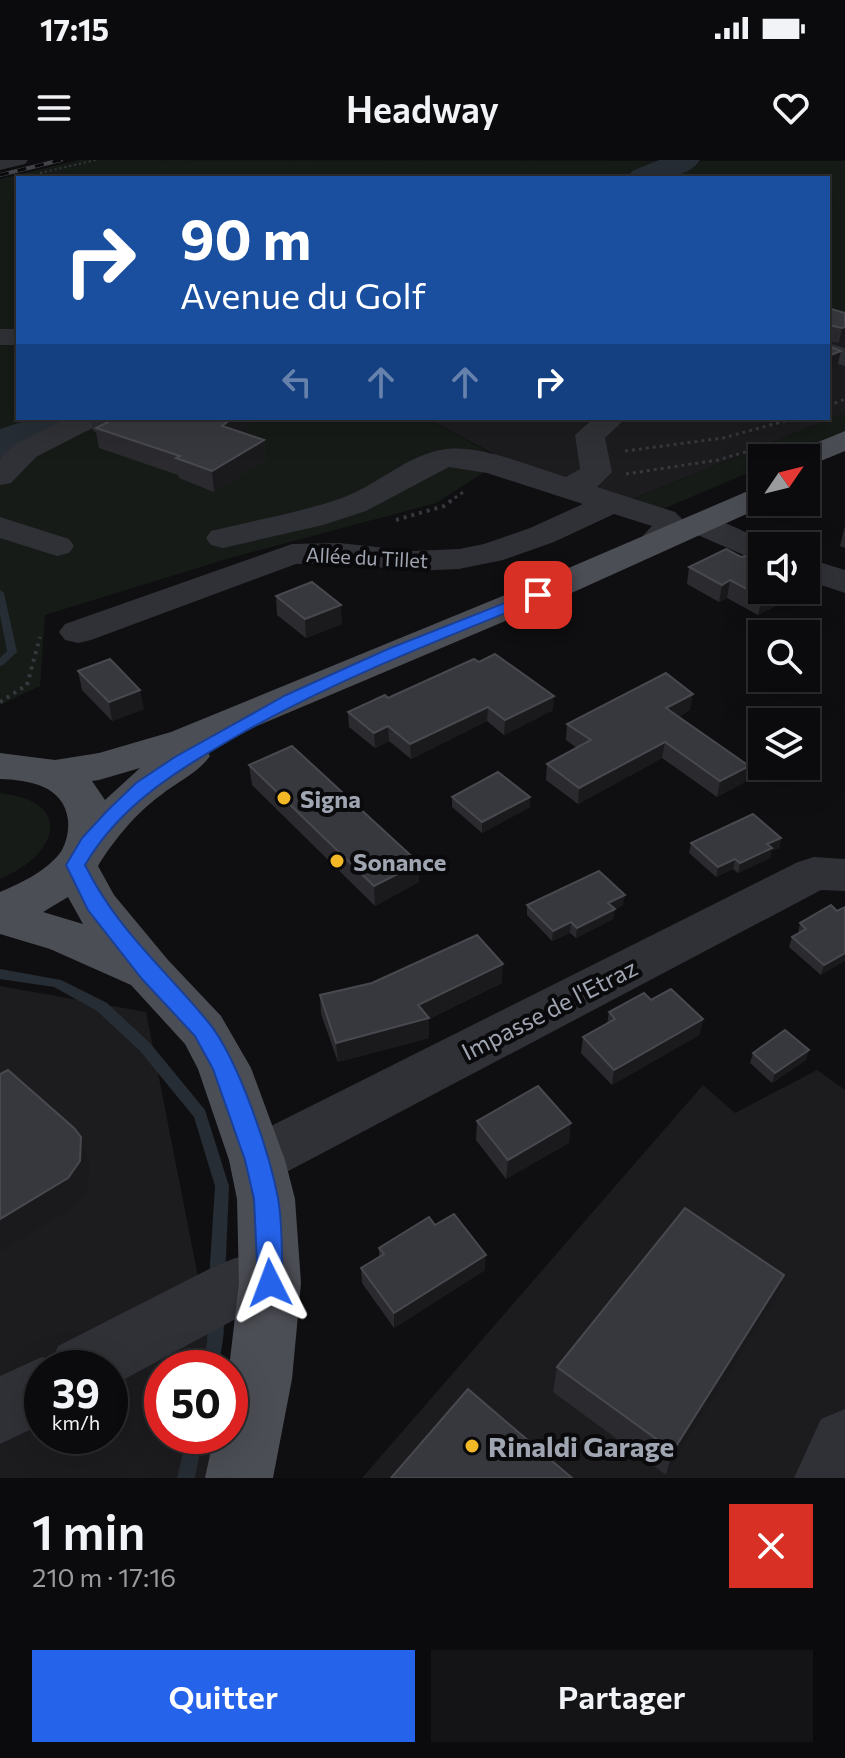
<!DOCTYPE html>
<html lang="fr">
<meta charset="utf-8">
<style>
:root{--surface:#0b0b0d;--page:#141416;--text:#f1f3f6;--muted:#9a9b9d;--line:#2b2b2e;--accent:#2563eb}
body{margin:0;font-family:Commissioner,sans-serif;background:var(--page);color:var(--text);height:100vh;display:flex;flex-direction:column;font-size:30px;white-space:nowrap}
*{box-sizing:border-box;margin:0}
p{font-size:26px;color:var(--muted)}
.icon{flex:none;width:44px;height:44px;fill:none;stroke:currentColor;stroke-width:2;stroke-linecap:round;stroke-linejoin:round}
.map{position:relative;height:1318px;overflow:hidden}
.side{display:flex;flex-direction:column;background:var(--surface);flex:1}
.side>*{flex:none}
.top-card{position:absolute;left:16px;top:16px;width:814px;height:244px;border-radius:0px;box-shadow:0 8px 32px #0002,0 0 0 2px var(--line);background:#1a4fa0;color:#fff;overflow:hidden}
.needle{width:52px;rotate:55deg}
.controls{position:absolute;left:748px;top:284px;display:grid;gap:16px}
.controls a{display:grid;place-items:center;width:72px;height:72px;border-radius:0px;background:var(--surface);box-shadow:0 8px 32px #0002,0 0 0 2px var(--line);font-size:40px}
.speed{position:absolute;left:24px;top:1190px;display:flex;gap:16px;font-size:40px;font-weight:700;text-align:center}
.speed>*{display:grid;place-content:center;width:104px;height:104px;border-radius:50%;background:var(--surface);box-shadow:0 8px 32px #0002,0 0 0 2px var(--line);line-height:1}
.speed small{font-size:20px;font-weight:400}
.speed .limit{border:12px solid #d22;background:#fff;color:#111}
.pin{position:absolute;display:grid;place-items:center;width:68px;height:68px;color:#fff;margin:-34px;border-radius:16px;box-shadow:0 4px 12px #0006}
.me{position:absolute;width:88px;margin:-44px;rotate:357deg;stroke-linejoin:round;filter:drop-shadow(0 0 6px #0008)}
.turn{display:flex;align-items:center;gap:28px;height:168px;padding:0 32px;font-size:36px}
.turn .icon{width:104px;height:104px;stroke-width:2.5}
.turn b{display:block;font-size:56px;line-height:68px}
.lanes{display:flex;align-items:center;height:76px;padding:0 32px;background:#0003;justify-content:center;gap:40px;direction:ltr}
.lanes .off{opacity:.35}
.round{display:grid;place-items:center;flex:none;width:84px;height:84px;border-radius:0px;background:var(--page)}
.head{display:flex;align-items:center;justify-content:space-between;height:136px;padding:0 32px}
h1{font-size:48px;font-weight:600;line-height:60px}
.action{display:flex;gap:16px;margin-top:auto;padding:16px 32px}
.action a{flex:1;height:92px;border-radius:0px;background:var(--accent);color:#fff;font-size:32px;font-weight:600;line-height:92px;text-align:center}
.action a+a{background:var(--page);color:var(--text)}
.status{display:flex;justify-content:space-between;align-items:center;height:56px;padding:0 40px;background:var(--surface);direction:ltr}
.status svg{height:22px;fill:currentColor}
header{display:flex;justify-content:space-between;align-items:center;height:104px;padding:0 32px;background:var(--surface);font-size:36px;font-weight:600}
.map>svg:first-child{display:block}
.built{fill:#1c1b1e;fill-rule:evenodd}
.green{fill:#161b17}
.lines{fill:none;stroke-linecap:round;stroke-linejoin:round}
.stream{fill:#262d34;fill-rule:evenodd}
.river{fill:#262d34;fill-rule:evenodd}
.path-far2{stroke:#36383d;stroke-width:2;stroke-dasharray:2 3;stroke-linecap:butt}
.path-far1{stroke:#36383d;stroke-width:3;stroke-dasharray:3 4;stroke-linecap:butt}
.path{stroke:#36383d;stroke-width:4;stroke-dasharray:3 5;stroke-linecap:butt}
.minor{fill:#303136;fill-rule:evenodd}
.major{fill:#4c4e55;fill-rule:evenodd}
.rail-casing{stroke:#43454b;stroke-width:4}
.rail{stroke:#0a0a0c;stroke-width:3;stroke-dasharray:9;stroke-linecap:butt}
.wall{fill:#2b2b2f}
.shaded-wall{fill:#1a1a1d}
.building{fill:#37383d;stroke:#48494f;stroke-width:2}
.route{fill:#2563eb;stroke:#184099;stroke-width:2}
.poi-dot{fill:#f3b825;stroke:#0a0a0c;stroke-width:3}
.labels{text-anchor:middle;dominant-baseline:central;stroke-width:8;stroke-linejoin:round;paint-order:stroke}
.far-street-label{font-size:20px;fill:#a0a5b2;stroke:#0a0a0c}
.poi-label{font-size:24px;font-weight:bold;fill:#a0a5b2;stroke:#0a0a0c;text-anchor:start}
.street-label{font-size:24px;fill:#a0a5b2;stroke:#0a0a0c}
.near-poi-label{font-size:28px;font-weight:bold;fill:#a0a5b2;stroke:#0a0a0c;text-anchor:start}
</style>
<div class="status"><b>17:15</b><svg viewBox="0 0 49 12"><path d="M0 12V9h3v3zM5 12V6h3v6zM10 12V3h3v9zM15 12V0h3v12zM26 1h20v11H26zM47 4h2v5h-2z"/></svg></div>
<header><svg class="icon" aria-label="menu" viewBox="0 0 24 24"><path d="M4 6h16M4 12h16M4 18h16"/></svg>Headway<svg class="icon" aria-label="heart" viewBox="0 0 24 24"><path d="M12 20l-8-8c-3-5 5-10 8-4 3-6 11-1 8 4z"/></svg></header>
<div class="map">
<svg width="845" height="1318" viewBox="0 0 845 1318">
<rect width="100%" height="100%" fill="#0f0f11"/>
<!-- built -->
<g class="built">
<path d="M828,147L845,154V253L622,343L503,299L426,258H828Z"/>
<path d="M0,826L146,852L216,1208H162V1276H230L238,1318H0ZM42,1208H110V1276H42Z"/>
<path d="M817,910L845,930V1318H362L703,925L735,953Z"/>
</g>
<!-- green -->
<g class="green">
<path d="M79,0L845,1V154L828,147V18H18V258H426L503,300L436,343L230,398L45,455L40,526L0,545V19Z"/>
<path d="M845,253V271L783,298H762V307L658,351L622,343Z"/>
<path d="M0,633C77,642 56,696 0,719Z"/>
</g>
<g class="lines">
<!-- stream -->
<g class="stream">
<path d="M0,430L4,433L17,492L3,505L0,506V498L7,491L0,455Z"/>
<path d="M0,809L61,820L107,843L150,883L205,950L229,1026L225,1120L222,1125L217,1127L212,1125L209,1120L215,1026L194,957L140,891L97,851L54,827L0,819Z"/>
<path d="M216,1150L222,1152C227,1169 221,1190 218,1208H202L207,1182L208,1157L210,1152Z"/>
<path d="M187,1276H203L195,1318H177Z"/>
</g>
<!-- river -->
<g class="river">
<path d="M659,0H700C685,22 651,18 628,18L632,11Z"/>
<path d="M34,258H101L95,268L0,298V269Z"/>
</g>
<!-- path-far2 -->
<path class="path-far2" d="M40,13L96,0"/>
<!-- path-far1 -->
<g class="path-far1">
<path d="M828,246L845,239"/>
<path d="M625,291L723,278L796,258"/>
<path d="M626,314L718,300L776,283"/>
<path d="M449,342L466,330"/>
</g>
<!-- path -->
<g class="path">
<path d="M396,360L444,346L452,340"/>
<path d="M0,542L27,525L40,477"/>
</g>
<!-- minor -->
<g class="minor">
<path d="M0,0H28L25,4L0,10Z"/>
<rect x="0" y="169" width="18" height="16"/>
<path d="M828,183L845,188V206L828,201Z"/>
<path d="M67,258H104L100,264L36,297L11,323L0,325V299L14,285Z"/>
<path d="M594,258H626L605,278L612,312L597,327L675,352L683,360C701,345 753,377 774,386H762V403L684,369C675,387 661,395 641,390L636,383L652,366L614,354L554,382L503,400L459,409L414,411L339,403L296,404L91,480L78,483L65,480L59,472L65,464L292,384L339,383L414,391L459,389L484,384L530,368L583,344L487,313L449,307L366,351L323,365L223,388L211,385L206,378L211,371C255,360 299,353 342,338C378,325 409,293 447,289C483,285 532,307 566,317L580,309L575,275Z"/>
<path d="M0,357L69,379L74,386L69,393L57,396L0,378Z"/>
<path d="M806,398L845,410V433L806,420Z"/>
<path d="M814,697L845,699V731L821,730L277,1017L257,1024L237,1017L229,1000L237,983L798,702Z"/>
<path d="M270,1094L292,1103L301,1123L292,1143L270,1152L243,1155L110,1227V1208H42V1264L0,1284V1216L42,1197L52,1201L58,1186L213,1107L235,1098Z"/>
<path d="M845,1249V1318H794L821,1259Z"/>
</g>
<!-- major -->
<g class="major">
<path d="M845,271V291L806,307V298H790L794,292Z"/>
<path d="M762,325V342H773L576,431L205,588L210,596C198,613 177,622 161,635C137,652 113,681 98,706L114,735L168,800L221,856L251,908L285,1000L295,1039L301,1123L292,1219L273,1318H205L214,1276H230L229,1208L239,1123L237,1039L229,1000L198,909L185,884L131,825L50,789L0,774V732C21,723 49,710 62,690C67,681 69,670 68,660C64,625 28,620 0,619V593L55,600L99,593L171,572L522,428ZM140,608L105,640L92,621L99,620ZM68,737L83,764L43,752Z"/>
</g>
<!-- rail casing -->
<g class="rail-casing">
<path id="rail" d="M0,15L61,0"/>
</g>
<!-- rail -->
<use href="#rail" class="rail"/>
</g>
<!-- wall -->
<g class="wall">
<path d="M828,148L845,153V181L839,183L828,181Z"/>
<path d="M90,258H260L241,272L264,280L266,300L214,332L179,318L178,315L99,288L96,272L93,271Z"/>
<path d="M845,366V388L840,386Z"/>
<path d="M689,407L762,430H791L789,439L758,455L727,438L719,442L687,424Z"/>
<path d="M276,436L342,464L306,478L277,455Z"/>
<path d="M78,511L144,549L112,561L82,530Z"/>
<path d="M388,538L553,550L504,575L487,561L411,599L389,581L375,588L349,567L348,552Z"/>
<path d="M690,550L678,557L745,622L717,637L662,598L578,644L546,620L547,604L577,588L566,580L567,564Z"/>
<path d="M249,605L419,703V722L375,746L252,625Z"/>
<path d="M452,637L530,647L482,673L452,647Z"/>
<path d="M781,678L779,688L771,691L770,698L738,713L733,709L716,717L689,693L691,683Z"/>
<path d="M527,745H623L615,749L613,759L576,778L570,773L552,781L527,755Z"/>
<path d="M845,747L821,815L789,787L792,777L798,774L800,763L837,751Z"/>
<path d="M502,823L429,859V878L338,902L321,854L320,835Z"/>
<path d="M651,840L703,859L699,875L612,925L581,893L583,877L607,864L609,852Z"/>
<path d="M753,893L806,900L772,923L750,903Z"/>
<path d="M477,961L569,983L506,1019L476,980Z"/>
<path d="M379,1088L485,1110L394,1168L362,1123L361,1108L379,1097Z"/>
<path d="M775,1141L666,1315L553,1232L557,1207Z"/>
</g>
<!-- shaded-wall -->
<g class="shaded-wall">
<path d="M845,167V181L839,183L842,168Z"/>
<path d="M841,191L837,207L828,210V196Z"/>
<path d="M232,258H260L224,286L222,266Z"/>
<path d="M264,280L266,300L214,332L212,311Z"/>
<path d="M730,420L727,438L719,442L722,425Z"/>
<path d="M776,430H791L789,439L758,455L762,437Z"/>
<path d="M341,445L342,464L306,478L305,459Z"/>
<path d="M140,530L144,549L112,561L109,542Z"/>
<path d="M693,534L690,550L663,565L666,548Z"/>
<path d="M554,536L553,550L504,575L505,560Z"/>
<path d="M488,547L487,561L411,599L410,584Z"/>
<path d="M388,566L389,581L375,588L374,573Z"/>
<path d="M665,582L662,598L578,644L579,628Z"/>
<path d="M749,606L745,622L717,637L720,621Z"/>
<path d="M530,637V647L482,673V662Z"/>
<path d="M781,678L779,688L771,691L770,698L738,713L740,703L767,684Z"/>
<path d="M735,699L733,709L716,717L718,707Z"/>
<path d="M419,703V722L375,746L374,726Z"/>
<path d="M625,735L623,745L615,749L613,759L576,778L577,768L608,743Z"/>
<path d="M571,762L570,773L552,781L553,771Z"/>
<path d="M845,793V801L821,815L824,805Z"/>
<path d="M503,804L502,823L429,859V878L338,902L336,883Z"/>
<path d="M703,859L699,875L612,925L614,910Z"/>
<path d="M809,890L806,900L772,923L775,913Z"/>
<path d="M571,963L569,983L506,1019L508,1000Z"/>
<path d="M81,977L89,1004L88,1028L77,1045L0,1091V1059Z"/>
<path d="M486,1095L485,1110L394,1168V1153Z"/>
<path d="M784,1115L775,1141L666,1315L673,1291Z"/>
</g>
<!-- building -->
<g class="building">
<path d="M828,148L845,153V167L842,168L829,165L828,174Z"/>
<path d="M828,186L841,191L828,196Z"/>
<path d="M109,258H232L222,266L264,280L212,311L176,298L180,296L96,268L114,259Z"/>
<path d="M726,389L741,397L745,396L762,405V430H776L762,437L730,420L722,425L689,407Z"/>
<path d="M312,422L341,445L305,459L276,436Z"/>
<path d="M495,494L554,536L505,560L488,547L410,584L388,566L374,573L348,552L385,535L388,538L474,499L479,502Z"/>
<path d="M110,499L140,530L109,542L78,511Z"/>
<path d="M666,513L693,534L666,548L749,606L720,621L665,582L579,628L547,604L591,580L567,564Z"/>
<path d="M292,586L419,703L374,726L249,605Z"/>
<path d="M498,612L530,637L482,662L452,637Z"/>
<path d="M753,654L781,678L767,684L772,688L740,703L735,699L718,707L691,683Z"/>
<path d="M599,711L625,735L608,743L615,749L577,768L571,762L553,771L527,745Z"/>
<path d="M831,745L837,751L845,747V793L824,805L792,777L806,769L800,763Z"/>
<path d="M477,775L503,804L418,845L429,858L336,883L320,835L372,823Z"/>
<path d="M671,829L703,859L614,910L583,877L615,859L609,852L644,833L651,840Z"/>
<path d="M785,870L809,890L775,913L753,893Z"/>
<path d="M8,910L74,968L81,977L80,1001L68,1018L0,1059V914Z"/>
<path d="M538,926L571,963L508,1000L477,961Z"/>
<path d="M685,1048L784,1115L673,1291L557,1207Z"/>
<path d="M454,1054L486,1095L394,1153L361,1108L384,1094L379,1088L429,1057L435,1065Z"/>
<path d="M468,1229L572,1318H391Z"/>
</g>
<!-- route -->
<path class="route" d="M538,430L545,435L543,438C441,479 338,519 242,573C181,608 121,643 85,705C117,770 164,808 209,863C238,899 269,991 278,1038C283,1065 281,1095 283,1123L279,1131L270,1135L261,1131L258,1123L254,1039L245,1000L213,909L195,876L142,819L88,750L66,705L82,678L107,651L136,623L175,597L286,535L388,489Z"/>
<!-- markers -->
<g class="poi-dot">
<circle cx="284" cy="638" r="8"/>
<circle cx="337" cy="701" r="8"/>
<circle cx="472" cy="1286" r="8"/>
</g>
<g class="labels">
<!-- far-street labels -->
<g class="far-street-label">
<text transform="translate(367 397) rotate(3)">Allée du Tillet</text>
</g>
<!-- poi labels -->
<g class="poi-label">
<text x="300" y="638">Signa</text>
<text x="353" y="701">Sonance</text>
</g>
<!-- street labels -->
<g class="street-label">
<text transform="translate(549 849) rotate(-27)">Impasse de l'Etraz</text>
</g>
<!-- near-poi labels -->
<g class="near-poi-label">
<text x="488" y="1286">Rinaldi Garage</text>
</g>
</g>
</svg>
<div class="controls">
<a><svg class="needle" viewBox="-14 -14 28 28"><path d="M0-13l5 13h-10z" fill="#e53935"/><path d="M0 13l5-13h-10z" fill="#9a9b9d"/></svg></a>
<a><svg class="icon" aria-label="sound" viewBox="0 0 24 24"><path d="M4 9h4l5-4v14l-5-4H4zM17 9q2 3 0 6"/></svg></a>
<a><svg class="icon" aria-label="search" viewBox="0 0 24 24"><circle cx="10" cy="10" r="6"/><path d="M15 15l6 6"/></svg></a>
<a><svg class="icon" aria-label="layers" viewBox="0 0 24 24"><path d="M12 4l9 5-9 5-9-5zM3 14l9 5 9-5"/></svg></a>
</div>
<div class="speed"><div>39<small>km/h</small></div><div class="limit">50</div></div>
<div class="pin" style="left:538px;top:435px;background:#d93025"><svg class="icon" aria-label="arrive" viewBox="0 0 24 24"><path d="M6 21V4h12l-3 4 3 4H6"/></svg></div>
<svg class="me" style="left:270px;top:1123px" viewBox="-20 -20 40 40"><path d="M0-17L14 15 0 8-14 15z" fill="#2563eb" stroke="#fff" stroke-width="4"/></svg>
<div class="top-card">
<div class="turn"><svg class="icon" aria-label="right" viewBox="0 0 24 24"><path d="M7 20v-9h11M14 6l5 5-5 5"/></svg><div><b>90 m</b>Avenue du Golf</div></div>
<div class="lanes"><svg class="icon off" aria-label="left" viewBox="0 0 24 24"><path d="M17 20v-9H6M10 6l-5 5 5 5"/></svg><svg class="icon off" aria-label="ahead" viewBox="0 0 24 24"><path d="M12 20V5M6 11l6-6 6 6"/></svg><svg class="icon off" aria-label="ahead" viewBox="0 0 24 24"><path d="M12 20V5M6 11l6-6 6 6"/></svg><svg class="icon" aria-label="right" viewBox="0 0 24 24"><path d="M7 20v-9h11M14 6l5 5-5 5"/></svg></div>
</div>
</div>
<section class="side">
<div class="head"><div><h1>1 min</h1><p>210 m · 17:16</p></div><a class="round" style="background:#d93025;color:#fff"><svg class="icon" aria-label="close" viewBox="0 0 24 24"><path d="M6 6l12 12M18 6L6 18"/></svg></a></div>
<div class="action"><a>Quitter</a><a>Partager</a></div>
</section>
